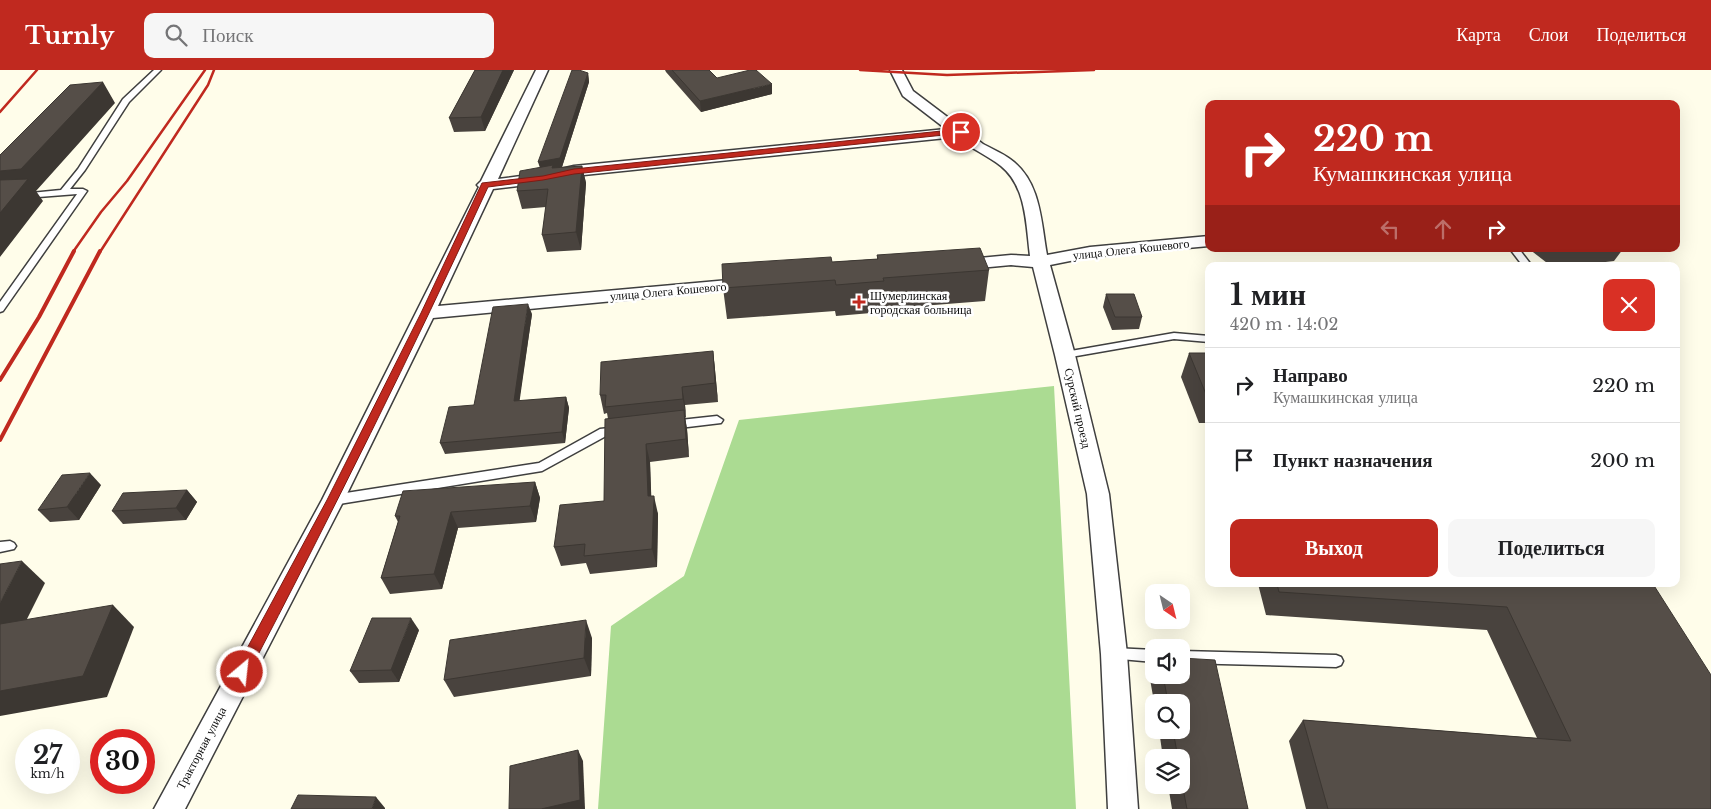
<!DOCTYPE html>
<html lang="ru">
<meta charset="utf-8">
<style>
:root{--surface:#fff;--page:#f6f6f6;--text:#202124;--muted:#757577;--line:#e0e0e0;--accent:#c0291f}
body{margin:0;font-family:"Libre Baskerville",serif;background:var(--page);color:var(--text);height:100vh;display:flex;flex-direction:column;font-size:19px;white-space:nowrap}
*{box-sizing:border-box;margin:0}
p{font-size:16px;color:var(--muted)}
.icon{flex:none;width:28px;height:28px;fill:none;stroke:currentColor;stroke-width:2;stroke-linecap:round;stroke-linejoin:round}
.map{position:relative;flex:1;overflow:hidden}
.sheet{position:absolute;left:1205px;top:192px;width:475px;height:325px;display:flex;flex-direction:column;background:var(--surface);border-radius:10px;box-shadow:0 5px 20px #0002}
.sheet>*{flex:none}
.hud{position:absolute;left:1205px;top:30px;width:475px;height:152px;border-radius:10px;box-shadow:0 5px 20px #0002;background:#c0291f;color:#fff;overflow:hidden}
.needle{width:32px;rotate:145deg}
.tools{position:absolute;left:1145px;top:514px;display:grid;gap:10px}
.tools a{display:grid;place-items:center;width:45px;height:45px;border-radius:10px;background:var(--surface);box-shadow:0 5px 20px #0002;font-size:25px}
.speed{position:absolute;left:15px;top:659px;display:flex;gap:10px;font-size:25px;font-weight:700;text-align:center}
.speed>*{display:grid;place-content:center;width:65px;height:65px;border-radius:50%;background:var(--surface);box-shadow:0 5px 20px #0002;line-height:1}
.speed small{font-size:12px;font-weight:400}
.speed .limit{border:8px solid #d22;background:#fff;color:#111}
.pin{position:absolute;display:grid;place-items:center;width:42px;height:42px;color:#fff;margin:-21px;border:2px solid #fff;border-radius:50%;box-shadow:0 1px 5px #0007}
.me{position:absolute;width:55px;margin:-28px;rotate:28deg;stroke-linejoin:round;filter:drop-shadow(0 0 4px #0008)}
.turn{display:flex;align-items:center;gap:18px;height:105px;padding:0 25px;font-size:22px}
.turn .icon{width:65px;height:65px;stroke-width:2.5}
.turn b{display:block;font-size:35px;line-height:42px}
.lanes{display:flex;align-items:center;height:48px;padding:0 25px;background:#0003;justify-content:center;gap:25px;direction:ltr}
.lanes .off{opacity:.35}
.round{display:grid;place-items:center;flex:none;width:52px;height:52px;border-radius:10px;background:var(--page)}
.summary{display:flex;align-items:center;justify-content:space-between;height:85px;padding:0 25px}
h1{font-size:30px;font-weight:700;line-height:38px}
.cta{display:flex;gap:10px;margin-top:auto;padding:10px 25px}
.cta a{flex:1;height:58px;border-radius:10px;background:var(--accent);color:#fff;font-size:20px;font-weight:700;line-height:58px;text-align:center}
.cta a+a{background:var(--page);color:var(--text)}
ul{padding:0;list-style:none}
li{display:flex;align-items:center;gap:15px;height:75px;padding:0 25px;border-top:1px solid var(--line)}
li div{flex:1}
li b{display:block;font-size:19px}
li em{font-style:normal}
header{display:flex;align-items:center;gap:30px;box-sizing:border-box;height:70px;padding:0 25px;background:var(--accent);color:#fff}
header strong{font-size:24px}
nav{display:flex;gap:28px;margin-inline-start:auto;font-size:18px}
.search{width:350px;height:45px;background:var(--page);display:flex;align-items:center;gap:12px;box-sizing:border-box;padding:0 18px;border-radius:10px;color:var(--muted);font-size:19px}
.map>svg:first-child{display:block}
.forest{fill:#abdb92}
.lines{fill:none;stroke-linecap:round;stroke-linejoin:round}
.service-casing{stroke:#3f3f3f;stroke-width:3}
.minor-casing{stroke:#3f3f3f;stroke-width:3}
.service{fill:#fff;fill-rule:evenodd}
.minor{fill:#fff;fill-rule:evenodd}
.rail-far1{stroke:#c0291f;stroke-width:2.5}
.rail{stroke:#c0291f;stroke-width:4}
.wall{fill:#49433e}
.shaded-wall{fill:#3c3732}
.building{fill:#554e48;stroke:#3c3732}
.route{fill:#c0291f;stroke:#7d1b14}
.poi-dot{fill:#c0291f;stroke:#fff;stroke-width:2}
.labels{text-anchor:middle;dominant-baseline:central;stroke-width:5;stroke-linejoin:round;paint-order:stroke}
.street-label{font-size:12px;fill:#0c0c0c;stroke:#fff}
.poi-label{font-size:12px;fill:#0c0c0c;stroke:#fff;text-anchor:start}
</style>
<header>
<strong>Turnly</strong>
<div class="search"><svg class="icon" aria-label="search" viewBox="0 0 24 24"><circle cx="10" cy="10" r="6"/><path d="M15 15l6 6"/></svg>Поиск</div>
<nav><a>Карта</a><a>Слои</a><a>Поделиться</a></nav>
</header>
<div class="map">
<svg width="1711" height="739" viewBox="0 0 1711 739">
<rect width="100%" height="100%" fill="#fffdea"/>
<!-- forest -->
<path class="forest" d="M1054,316L1076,739H598L611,556L684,506L739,350Z"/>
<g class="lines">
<!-- service casing -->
<g class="service-casing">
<g id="service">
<path d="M154,0H161L129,32L85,100L70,119H83L87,121L3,241L0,242V232L77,124L0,130V126L61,120L78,99L123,29Z"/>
<path d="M1510,179H1519L1532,196H1523Z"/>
<path d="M1174,263L1209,266V272L1174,269L1065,288L1060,285L1065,282Z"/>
<path d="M717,346L723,350L721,353L671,359L665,355L671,351Z"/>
<path d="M618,357L624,361L622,364L606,366L542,401L333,435L329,433L327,430L329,427L333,425L539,393L600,359Z"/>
<path d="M10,471L14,473L16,476L14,479L0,482V472Z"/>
<path d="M1114,578L1154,580V592L1109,588L1107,584L1109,580Z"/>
<path d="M1181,581L1336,585L1341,587L1343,591L1341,595L1336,597L1181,593Z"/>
</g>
</g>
<!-- minor casing -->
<g class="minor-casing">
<path id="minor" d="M536,0H548L498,109L543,103L574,96L946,59L903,26L890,0H902L913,21L962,58C969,60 976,69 983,74C992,79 1002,83 1010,89C1041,111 1041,152 1047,185L1090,177L1209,166V176L1090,187L1050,195L1075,285L1109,424L1127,584L1138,739H1108L1101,584L1087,424L1055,285L1033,197L1011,195L958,200L952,199L949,195L952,191L958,190L1011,185L1030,186C1026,156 1027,117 1001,96C987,85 970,78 956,67L574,106L543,113L493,119L438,236L751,208L757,209L760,213L757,217L751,218L433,248L344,430L185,739H154L322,430L479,117L477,115L481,111Z"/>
</g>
<!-- service -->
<use href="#service" class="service"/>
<!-- minor -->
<use href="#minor" class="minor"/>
<!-- rail-far1 -->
<g class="rail-far1">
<path d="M860,0L947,5L1094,0"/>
<path d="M0,42L37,0"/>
<path d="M73,182L101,142L127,111L205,0"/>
<path d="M100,182L208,15L214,0"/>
</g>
<!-- rail -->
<g class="rail">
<path d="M0,310L39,247L74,181"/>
<path d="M0,370L100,181"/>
</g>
</g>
<!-- wall -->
<g class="wall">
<path d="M475,0H514L485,61L454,62L449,48Z"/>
<path d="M665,0H709L717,8L772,24L701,42L666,2Z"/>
<path d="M588,3L589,12L562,97L558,98L582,96L586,113L581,180L547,182L542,165L546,137L522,139L517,121L540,97Z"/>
<path d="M1529,179H1623L1614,191L1572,196H1551Z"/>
<path d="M877,185L989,200L985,231L883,239V242L836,246L835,241L727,249L723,218L832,192L877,189Z"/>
<path d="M1106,224L1142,247L1139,259L1112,260L1103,237Z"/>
<path d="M532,244L519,331L566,327L569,338L565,373L445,384L440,373L474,335Z"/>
<path d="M713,281L715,300L718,332L685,335L686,347L685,348L687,359L689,387L650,392L651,426L658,444L657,497L590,504L586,493L561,496L554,477L604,431L608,349L607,343L604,344L600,325Z"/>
<path d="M1189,283H1209V353H1199L1181,307Z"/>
<path d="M535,412L540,428L536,452L458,458L442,519L390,524L381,508L398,452L395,446Z"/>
<path d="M101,415L79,450L50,452L38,440Z"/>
<path d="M187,420L197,432L186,450L123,454L112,441Z"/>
<path d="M1258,514H1653L1711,739H1306L1289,671L1303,650L1537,668L1487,560L1266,545Z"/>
<path d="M419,560L399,612L359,613L350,601Z"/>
<path d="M592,568L591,606L454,627L444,610Z"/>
<path d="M1154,601V605H1181L1248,739H1172L1168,715H1181V688H1163L1159,660H1181V632H1154L1150,609Z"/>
</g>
<!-- shaded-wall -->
<g class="shaded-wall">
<path d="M503,0H514L485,61L481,47Z"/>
<path d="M588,3L589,12L562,97L541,101L538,92Z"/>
<path d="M103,12L115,33L36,121L43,131L0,187V101Z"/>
<path d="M772,14V24L701,42L700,31Z"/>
<path d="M582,96L586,113L581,180L576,162Z"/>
<path d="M528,234L532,244L518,342L514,331Z"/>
<path d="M713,281L715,300L718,332L715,313Z"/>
<path d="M682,317L685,335L686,347L683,329Z"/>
<path d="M566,327L569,338L565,373L562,362Z"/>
<path d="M684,340L687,359L689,387L686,369Z"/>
<path d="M646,374L650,392L652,445L648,426Z"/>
<path d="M90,403L101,415L79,450L67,437Z"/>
<path d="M535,412L540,428L536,452L530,436Z"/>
<path d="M187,420L197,432L186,450L176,438Z"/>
<path d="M654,426L658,444L657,497L652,479Z"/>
<path d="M451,442L458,458L442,519L434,504Z"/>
<path d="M22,491L45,513L13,577L0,566V533Z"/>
<path d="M113,535L134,557L107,627L0,646V621Z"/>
<path d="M411,548L419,560L399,612L391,600Z"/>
<path d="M586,550L592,568L591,606L584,588Z"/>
<path d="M578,680L583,691L585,739H541Z"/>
<path d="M376,727L385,738V739H372Z"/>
</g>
<!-- building -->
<g class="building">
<path d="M475,0H503L481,47L449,48Z"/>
<path d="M572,0H579L588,3L560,88L538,92Z"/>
<path d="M672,0H709L717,8L750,0H756L772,14L700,31Z"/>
<path d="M103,12L21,99L0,101V85L70,15Z"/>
<path d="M553,95L552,98L582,96L576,162L542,165L548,119L517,121L520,101Z"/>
<path d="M28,109L0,143V110Z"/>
<path d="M980,178L989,200L883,208L884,211L836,215L835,210L723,218L722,194L831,187L832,192L878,189L877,185Z"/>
<path d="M1563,179H1581L1565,181Z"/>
<path d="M1106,224H1134L1142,247H1115Z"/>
<path d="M528,234L514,331L566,327L562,362L440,373L449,337L474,335L493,237Z"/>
<path d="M713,281L715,313L682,317L683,329L605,337L606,325H600L601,292Z"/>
<path d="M1189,283H1209V329H1208Z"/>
<path d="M684,340L686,369L646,374L648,426H654L652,479L584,486L585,474L554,477L560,435L604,431L605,349Z"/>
<path d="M90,403L67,437L38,440L62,405Z"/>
<path d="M535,412L530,436L451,442L434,504L381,508L400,446H395L403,421Z"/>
<path d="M187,420L176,438L112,441L123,423Z"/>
<path d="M22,491L0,533V494Z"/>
<path d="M1277,514H1653L1711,605V739H1328L1303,650L1571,671L1507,537L1279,522Z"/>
<path d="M113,535L83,606L0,621V554Z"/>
<path d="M372,548H411L391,600L350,601Z"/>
<path d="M586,550L584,588L444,610L450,570Z"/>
<path d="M1181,588L1215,590L1248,739H1187L1181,708V688H1178L1173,660H1181V632H1168L1163,605H1181Z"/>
<path d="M578,680L580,730L541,739H509L510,696Z"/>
<path d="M298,725L376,727L372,739H291Z"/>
</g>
<!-- route -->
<path class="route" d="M961,59L963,60V63L574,104L543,110L488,117C412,283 331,445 247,606L242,608L237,606L235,602L237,597L327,430L421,243L482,113L543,106L574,99Z"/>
<!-- markers -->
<path class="poi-dot" d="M856.5 224.5h5v5h5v5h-5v5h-5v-5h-5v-5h5z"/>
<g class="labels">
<!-- street labels -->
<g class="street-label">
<text transform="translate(1131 179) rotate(-6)">улица Олега Кошевого</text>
<text transform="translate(668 221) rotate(-5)">улица Олега Кошевого</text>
<text transform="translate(1078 338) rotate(77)">Сурский проезд</text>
<text transform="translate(201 678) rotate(-62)">Тракторная улица</text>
</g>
<!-- poi labels -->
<g class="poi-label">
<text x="870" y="225">Шумерлинская<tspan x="870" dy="14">городская больница</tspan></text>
</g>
</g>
</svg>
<div class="tools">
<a><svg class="needle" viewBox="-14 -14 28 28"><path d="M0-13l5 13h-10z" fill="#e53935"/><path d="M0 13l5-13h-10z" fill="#757577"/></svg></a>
<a><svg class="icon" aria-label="sound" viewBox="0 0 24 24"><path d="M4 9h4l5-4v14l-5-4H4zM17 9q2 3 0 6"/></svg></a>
<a><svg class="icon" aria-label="search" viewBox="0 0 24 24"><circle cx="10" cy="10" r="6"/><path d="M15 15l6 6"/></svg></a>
<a><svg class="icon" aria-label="layers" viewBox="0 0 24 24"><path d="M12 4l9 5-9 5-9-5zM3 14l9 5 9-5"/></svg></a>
</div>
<div class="speed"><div>27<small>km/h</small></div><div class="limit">30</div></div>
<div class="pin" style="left:961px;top:62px;background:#d93025"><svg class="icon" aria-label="arrive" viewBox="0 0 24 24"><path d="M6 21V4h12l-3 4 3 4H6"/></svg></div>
<svg class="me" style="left:242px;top:602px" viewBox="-20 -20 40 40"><circle r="17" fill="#c0291f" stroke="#fff" stroke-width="3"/><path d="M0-11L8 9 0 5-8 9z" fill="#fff"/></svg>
<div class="hud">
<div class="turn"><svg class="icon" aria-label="right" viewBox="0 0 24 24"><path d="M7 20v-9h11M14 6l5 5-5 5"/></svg><div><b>220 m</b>Кумашкинская улица</div></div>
<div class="lanes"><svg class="icon off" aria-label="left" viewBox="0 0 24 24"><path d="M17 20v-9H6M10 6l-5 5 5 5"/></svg><svg class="icon off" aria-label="ahead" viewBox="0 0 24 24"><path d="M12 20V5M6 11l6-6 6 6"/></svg><svg class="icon" aria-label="right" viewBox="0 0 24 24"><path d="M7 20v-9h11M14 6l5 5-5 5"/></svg></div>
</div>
<section class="sheet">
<div class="summary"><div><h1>1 мин</h1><p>420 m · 14:02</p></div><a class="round" style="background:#d93025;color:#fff"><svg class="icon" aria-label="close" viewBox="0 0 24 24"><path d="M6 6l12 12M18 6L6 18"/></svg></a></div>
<ul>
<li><svg class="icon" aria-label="right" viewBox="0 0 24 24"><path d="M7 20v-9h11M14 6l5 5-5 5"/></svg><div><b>Направо</b><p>Кумашкинская улица</p></div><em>220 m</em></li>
<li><svg class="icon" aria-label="arrive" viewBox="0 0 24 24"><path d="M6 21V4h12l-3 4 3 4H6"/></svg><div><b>Пункт назначения</b></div><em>200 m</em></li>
</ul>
<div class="cta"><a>Выход</a><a>Поделиться</a></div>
</section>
</div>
